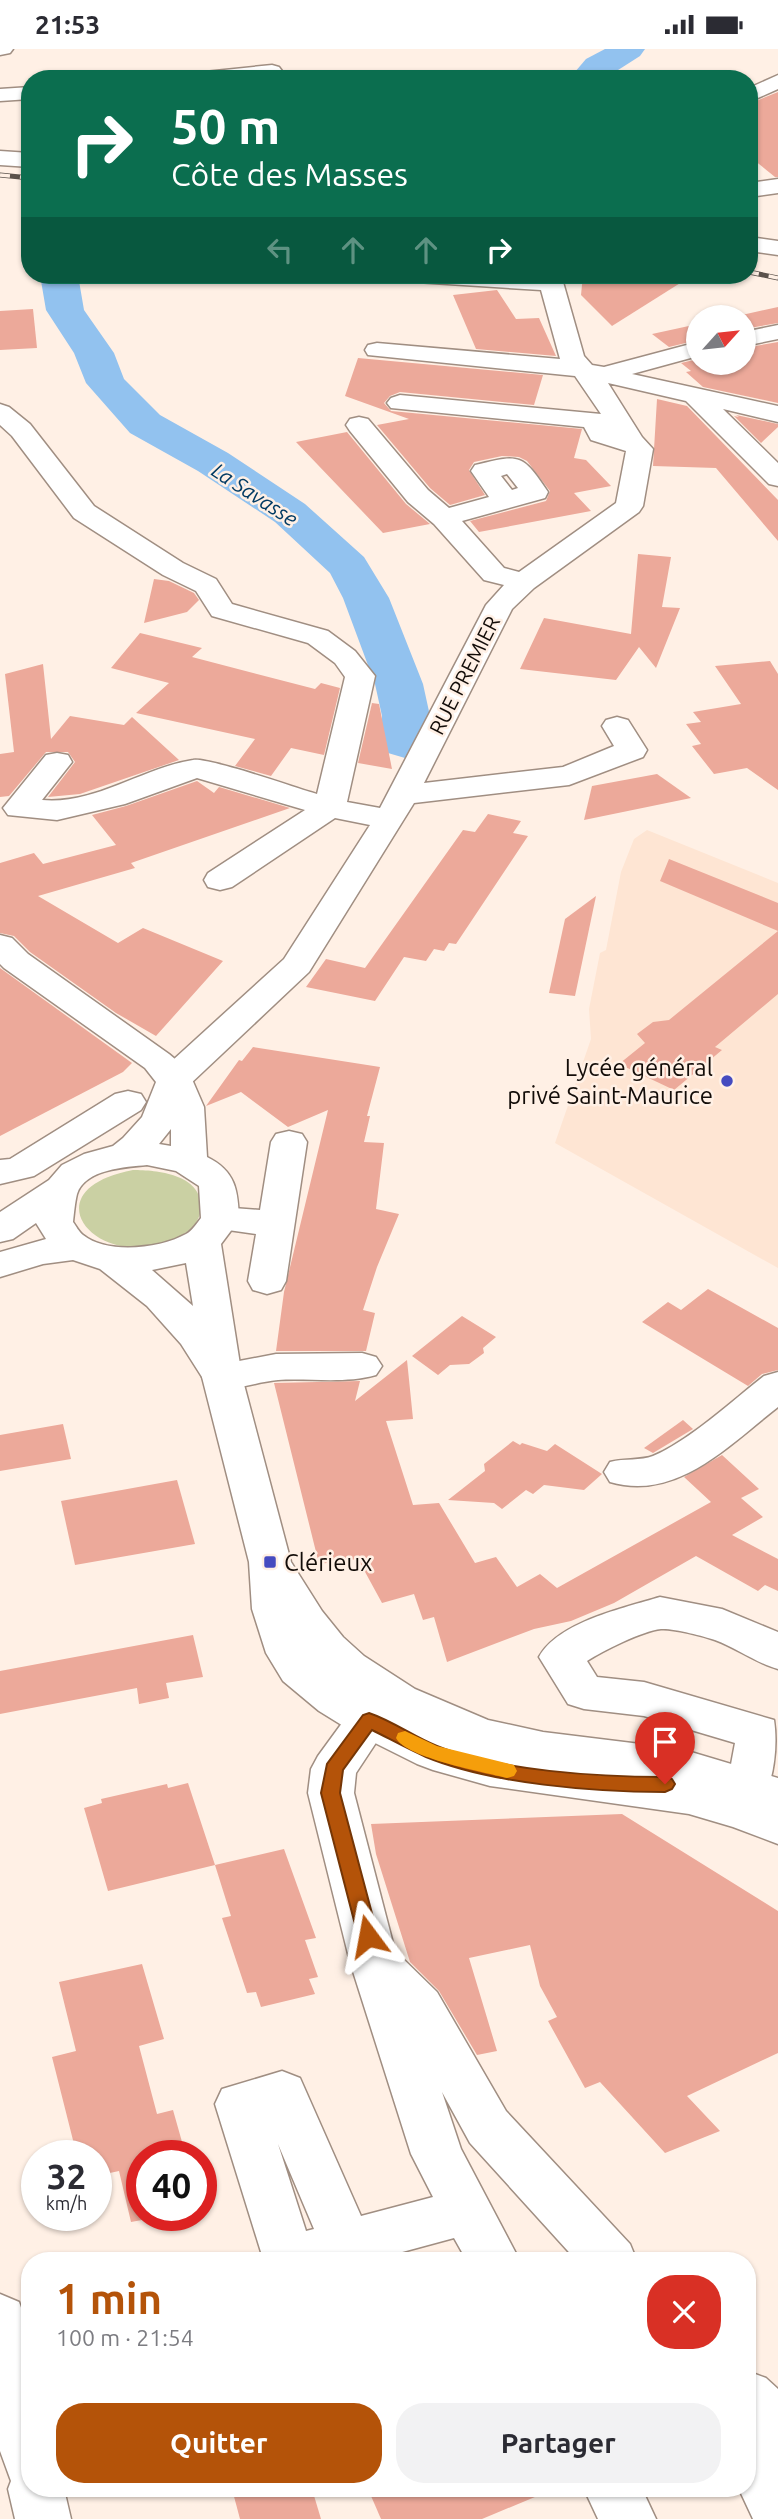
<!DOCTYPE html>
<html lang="fr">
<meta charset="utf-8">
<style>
:root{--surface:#fff;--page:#f2f2f3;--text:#2b2b33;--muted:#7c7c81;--accent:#b45309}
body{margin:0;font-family:Ubuntu,sans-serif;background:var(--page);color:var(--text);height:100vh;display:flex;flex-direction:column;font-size:26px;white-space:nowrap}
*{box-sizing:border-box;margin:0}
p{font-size:23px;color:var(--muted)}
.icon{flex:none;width:38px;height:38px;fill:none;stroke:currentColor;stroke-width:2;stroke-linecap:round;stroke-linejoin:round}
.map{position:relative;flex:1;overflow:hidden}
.drawer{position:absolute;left:21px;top:2203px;width:735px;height:245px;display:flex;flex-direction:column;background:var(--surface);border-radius:28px;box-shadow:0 2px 5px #0004}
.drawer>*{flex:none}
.hud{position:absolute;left:21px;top:21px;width:737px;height:214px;border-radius:28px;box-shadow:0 2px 5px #0004;background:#0b6e4f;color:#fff;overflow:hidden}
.needle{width:46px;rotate:63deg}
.fabs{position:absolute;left:686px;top:256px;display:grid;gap:14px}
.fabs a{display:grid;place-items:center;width:70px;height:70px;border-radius:50%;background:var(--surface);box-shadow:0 2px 5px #0004;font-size:35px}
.speed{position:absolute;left:21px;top:2091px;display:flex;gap:14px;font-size:35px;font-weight:700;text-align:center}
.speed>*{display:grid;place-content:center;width:91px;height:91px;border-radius:50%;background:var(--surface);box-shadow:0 2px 5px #0004;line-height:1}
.speed small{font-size:18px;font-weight:400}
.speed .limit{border:10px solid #d22;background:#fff;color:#111}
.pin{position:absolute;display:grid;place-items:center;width:60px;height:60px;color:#fff;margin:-72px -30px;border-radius:50% 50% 50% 0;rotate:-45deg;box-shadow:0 0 7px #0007}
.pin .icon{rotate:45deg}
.me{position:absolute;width:77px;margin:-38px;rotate:347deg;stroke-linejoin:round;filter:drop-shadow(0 0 5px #0008)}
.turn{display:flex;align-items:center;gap:24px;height:147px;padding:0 35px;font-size:32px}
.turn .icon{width:91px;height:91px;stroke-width:2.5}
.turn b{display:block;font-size:49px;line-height:60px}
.lanes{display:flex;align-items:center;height:66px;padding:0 35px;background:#0003;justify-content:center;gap:35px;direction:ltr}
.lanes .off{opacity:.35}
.round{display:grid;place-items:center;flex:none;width:74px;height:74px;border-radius:28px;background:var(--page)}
.overview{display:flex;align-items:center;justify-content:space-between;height:119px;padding:0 35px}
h1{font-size:42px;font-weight:700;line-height:52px;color:var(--accent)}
.button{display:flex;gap:14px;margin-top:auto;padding:14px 35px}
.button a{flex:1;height:80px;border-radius:28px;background:var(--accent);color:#fff;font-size:28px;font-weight:700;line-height:80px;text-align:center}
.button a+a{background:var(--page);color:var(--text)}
.status{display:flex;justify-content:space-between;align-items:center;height:49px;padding:0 35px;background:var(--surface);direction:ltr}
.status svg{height:19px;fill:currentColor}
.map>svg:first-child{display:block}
.built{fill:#fee5d3}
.green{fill:#cad0a3}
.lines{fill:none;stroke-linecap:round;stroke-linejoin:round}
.river{fill:#92c2ef;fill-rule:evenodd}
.building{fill:#eca99a}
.minor-casing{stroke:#a08e82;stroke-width:3}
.major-casing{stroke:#a08e82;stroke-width:3}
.minor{fill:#fff;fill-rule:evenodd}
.major{fill:#fff;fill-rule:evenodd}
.rail-casing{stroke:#5b524c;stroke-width:5}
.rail{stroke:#fff0e5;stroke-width:3.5;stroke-dasharray:10;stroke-linecap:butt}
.route{fill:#b45309;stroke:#753606;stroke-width:2}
.slow{fill:#f59e0b}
.poi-dot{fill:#454bc0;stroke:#fff0e5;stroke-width:2.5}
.labels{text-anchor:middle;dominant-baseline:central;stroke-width:5;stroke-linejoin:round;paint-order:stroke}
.far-water-label{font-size:21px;font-style:italic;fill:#023b64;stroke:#fff0e5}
.far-street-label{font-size:21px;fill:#120c08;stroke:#fff0e5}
.poi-label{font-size:24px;fill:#120c08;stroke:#fff0e5;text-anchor:end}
</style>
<div class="status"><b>21:53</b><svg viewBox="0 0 49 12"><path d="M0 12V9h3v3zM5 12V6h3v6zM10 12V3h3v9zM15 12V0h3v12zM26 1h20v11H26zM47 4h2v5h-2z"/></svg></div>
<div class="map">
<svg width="778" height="2470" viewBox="0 0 778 2470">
<rect width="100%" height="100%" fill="#fff0e5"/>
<!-- built -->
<path class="built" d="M647,781L778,834V1219L555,1094L591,990L589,960L600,904L606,901L621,823L634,790Z"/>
<!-- green -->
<path class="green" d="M133,1121C157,1121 201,1125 201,1158C201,1171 191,1182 180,1187C103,1230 23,1142 133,1121Z"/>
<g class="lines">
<!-- river -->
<g class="river">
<path d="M605,0H645L640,7L604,30H569L586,10Z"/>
<path d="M40,226H78L84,261L114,304L124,330L160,366L228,404L305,455L364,508L389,549L423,635L430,667L429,694L422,704L405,709L388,704L381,694L382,667L375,635L343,549L330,524L275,473L198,422L130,384L86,334L74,304L46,261Z"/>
</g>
</g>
<!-- building -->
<g class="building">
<path d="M778,43V128H775L749,107V55Z"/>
<path d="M583,226H693L612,277L581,246Z"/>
<path d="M497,241L516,270L539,269L556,307L476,300L453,246Z"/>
<path d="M778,258V274L744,280V268H733Z"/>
<path d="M33,260L37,299L0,301V262Z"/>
<path d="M698,275V291L669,298L652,285Z"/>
<path d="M778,293V354L703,338L686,323L691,322L681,314L698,310V313H744V299Z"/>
<path d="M358,309L543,326L534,356L400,343L390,347L384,354L391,362L582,380L574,409L586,411L611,437L574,444L591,462L479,483L470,472L546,452L550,442L527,412L519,408L502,407L474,413L469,421L485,446L450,456L430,439L377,376L409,370L345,347Z"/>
<path d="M657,350L687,357L778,451V492L716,419L653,417Z"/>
<path d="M736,366L778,375V378L761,394L734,367L739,368Z"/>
<path d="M347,383L406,455L430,475L383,484L296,393Z"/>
<path d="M638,505L671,508L662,558L680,559L656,619L639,598L616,631L520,620L544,569L631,585Z"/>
<path d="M154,530L169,532L194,544L199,551L187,563L144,574Z"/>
<path d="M140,584L202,599L192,608L315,640L321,634L340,639L324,706L291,699L271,727L235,717L255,690L136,664L169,634L111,619Z"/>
<path d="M770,612L778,625V741L747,719L714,725L692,697L701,695L686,675L701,673L693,663L741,655L715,617Z"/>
<path d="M43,615L51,690L70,667L124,676L132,668L179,711L80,745L48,748L75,713L68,703H46L9,747L0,748V705L14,703L5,625Z"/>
<path d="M372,654L379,655L392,720L358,714Z"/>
<path d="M657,725L691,749L584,771L592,737Z"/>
<path d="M197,732L214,744L219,738L290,759L131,814L135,819L38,847L118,894L143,879L223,912L156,987L116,964L30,903L14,887L0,884V814L34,804L43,815L116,796L92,766L126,757Z"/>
<path d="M488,765L521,772L513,784L528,787L456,895L449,894L444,902L434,900L426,912L404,908L375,952L306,938L326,910L365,919L463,781L475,783Z"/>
<path d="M669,810L778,854V945L715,998L722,1001L674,1041L619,1015L645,994L637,985L653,973L669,971L778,882L660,832Z"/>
<path d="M596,847L575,947L549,944L565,870Z"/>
<path d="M0,919L132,1014L123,1023L0,1087Z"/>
<path d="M253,998L380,1018L367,1067H370L364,1093L384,1094L376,1160L399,1165L377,1218L363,1261L375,1264L366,1302H276L284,1243L328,1061L288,1078L241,1043L206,1057L239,1011L242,1012Z"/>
<path d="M708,1240L778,1279V1321L762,1325L748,1337L642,1273L668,1253L681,1261Z"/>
<path d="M462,1267L496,1288L483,1299L484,1304L469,1315L450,1316L438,1326L412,1307Z"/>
<path d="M407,1311L413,1370L386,1372L413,1456L439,1454L475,1514L496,1508L517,1538L540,1525L557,1539L711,1453L684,1428L722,1406L759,1440L741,1449L763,1468L732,1486L778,1510V1542L765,1536L758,1542L696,1507L614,1554L571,1572L534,1580L447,1613L434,1568L423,1571L414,1545L382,1554L358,1510L319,1515L274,1334L360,1332L355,1352Z"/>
<path d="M683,1371L693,1380L653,1404L644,1399Z"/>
<path d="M63,1375L71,1410L0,1422V1386Z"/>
<path d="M513,1392L520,1396L522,1394L547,1402L555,1395L602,1425L584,1441L544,1436L533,1445L526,1441L502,1460L494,1454L448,1451L485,1422L484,1415Z"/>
<path d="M177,1431L195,1495L75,1516L61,1452Z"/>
<path d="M193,1586L203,1628L166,1634L169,1649L139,1655L137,1639L0,1665V1622Z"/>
<path d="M188,1734L215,1816L108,1842L84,1759L102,1754L101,1750L167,1735L168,1739Z"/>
<path d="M622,1765L778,1862V2004L687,2047L720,2082L665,2104L600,2033L585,2039L548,1972L557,1968L540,1937L530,1896L469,1909L497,2002L477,2006L439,1942L410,1913L376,1805L371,1775Z"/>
<path d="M284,1800L316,1889L305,1891L318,1928L309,1930L315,1945L261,1958L256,1943L247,1944L222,1869L231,1867L215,1816Z"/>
<path d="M142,1915L164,1990L139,1997L157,2065L173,2061L186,2107H142V2171L131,2173L119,2122L96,2127V2107H77L52,2008L76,2002L59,1933Z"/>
<path d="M232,2440H312L321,2470H240Z"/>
<path d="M368,2440H554L482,2470H381Z"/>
</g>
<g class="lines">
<!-- minor casing -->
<g class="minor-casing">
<g id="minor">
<path d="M0,0H13L10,4L0,6Z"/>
<path d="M272,16L279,18L282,22L279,26L257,30H185L188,26L195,24Z"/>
<path d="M778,26V40L749,53V39Z"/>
<path d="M30,38V50L0,52V40Z"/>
<path d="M778,130V144L749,148V134Z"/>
<path d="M404,226H561L584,307L592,316L604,318L698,293V307L632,325L778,357V373L723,360L778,414V437L769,435L686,352L608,334L642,388L653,400L643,457L639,463L534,539L512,560L424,734L563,718L614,697L602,677L606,671L617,668L628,671L647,701L643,708L569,736L414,754L309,923L188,1037L175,1040L162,1037L157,1029L162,1021L284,910L370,776L335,769L232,838L220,841L208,838L204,831L208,824L305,761L197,729L125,755L57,771L8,766L3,759L46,706L57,704L68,706L72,713L42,751C95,756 142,719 193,711C208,708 296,739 317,745L345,628L335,614L308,594L212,567L196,542L163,526L74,469L12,387L0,376V355L9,358L30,375L94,457L183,514L216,530L232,555L328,582L355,602L375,627L347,753L380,759L486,556L504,536L484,531L434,475L408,453L350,382L346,376L350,370L359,368L368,370L428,441L449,459L489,448L471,422L475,416C520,405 522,404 548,443L545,449L462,472L504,519L519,523L616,454L626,402L591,391L584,378L391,359L387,354L391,349L400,346L601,365L575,327L368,306L365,301L368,296L377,294L560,310L541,241L416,233L408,231ZM507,425L518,439L512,441L501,427Z"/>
<path d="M778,276V290L744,297V283Z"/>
<path d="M128,1042L141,1045L146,1053L141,1061L34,1127L0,1135V1111L10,1110L115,1045Z"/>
<path d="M289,1082L302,1085L307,1093L286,1232L281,1241L267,1245L253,1241L248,1232L256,1185L207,1178L201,1170L207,1162L220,1158L260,1161L271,1093L276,1085Z"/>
<path d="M362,1304L376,1308L382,1317L376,1326C345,1335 310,1329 278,1331C254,1333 232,1344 208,1338L202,1328L208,1318L276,1305Z"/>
<path d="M778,1323V1358C730,1395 677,1453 610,1433L604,1423L610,1413C624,1409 641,1412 653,1407C689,1392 733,1351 764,1327Z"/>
<path d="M660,1548L722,1560L778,1583V1620C756,1614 737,1599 715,1591C703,1587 673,1579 661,1580C642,1582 603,1602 587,1612L597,1628L644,1633L774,1671C778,1697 774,1733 760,1757C739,1764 721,1764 700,1757L693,1744L700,1731L716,1726H729L735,1694L644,1667L584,1660L568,1655L539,1608C558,1573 624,1559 660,1548Z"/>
<path d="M369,1654L385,1659L391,1671L356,1724L354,1744L395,1902L437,1943L506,2062L630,2195L637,2212H577L470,2094L442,2043L461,2100L520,2212H467L454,2189L369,2212H257L261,2203L215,2055L222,2040L282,2022L300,2029L361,2167L433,2148L411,2105L350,1913L308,1744L311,1720L318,1707L353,1659ZM278,2095L314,2180L306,2182Z"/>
<path d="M747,2322L766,2329L778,2340V2470H753L739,2440H747Z"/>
<path d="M584,2440H642L656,2470H598Z"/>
</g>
</g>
<!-- major casing -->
<g class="major-casing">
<g id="major">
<path d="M0,102L30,104V118L0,116Z"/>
<path d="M749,188L778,192V206L749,202Z"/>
<path d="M0,886L12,889L28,905L169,1005L188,1021L204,1058L207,1108C236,1122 238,1142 239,1171L221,1195L242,1328L291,1513L322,1562L343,1588L364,1607L415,1640L488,1671L543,1683L681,1700L778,1729V1795L733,1778L689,1765L490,1737L433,1721L417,1715L353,1683L319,1662L283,1632L266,1604L252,1560L249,1513L202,1328L181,1295L147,1257L100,1220L73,1211L43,1215L0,1228V1203L46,1190L36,1174L13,1190L0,1193V1163L49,1131L62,1116L84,1105L113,1097L123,1089L142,1068L156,1033L145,1019L4,919L0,915ZM171,1080V1097L159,1095ZM147,1116L176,1122L199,1137L201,1169C197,1174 192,1182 186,1185C161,1199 108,1206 83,1186C79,1183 76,1177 73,1173C74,1164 75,1153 77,1145C85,1120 126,1118 147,1116ZM186,1214L193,1257L152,1221Z"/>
<path d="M0,2245L19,2253L30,2284V2440H64L71,2470H15L8,2440L11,2432L0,2402Z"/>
</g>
</g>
<!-- minor -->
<use href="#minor" class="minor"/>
<!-- major -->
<use href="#major" class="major"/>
<!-- rail casing -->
<g class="rail-casing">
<g id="rail">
<path d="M0,126L30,129"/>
<path d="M749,223L778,229"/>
</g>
</g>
<!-- rail -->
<use href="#rail" class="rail"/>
</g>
<!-- route -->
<path class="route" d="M369,1664C393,1672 414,1688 437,1697C499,1722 599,1728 665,1728L672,1730L675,1735L672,1740L665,1743C594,1743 492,1735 426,1708C408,1700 390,1690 372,1681L343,1721L340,1744L378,1887L375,1892L368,1895L361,1892L358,1887L321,1744L327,1715L363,1666Z"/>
<!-- slow -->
<path class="slow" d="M405,1682L437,1697L514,1716L517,1722L514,1727L507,1729C484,1723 406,1709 396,1689L398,1684Z"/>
<!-- markers -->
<g class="poi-dot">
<circle cx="727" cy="1032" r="7"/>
<rect x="263" y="1506" width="14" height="14" rx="3.5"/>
</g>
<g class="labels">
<!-- far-water labels -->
<g class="far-water-label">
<text transform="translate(255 445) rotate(33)">La Savasse</text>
</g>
<!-- far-street labels -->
<g class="far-street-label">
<text transform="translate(464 626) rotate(-63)">RUE PREMIER</text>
</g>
<!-- poi labels -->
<g class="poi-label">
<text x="713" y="1018">Lycée général<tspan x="713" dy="28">privé Saint-Maurice</tspan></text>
<text x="284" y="1513" text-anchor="start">Clérieux</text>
</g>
</g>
</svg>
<div class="fabs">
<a><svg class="needle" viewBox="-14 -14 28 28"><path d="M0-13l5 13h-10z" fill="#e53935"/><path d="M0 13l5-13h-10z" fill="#7c7c81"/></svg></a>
</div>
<div class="speed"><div>32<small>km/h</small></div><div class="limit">40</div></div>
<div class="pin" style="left:665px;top:1735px;background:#d93025"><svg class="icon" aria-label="arrive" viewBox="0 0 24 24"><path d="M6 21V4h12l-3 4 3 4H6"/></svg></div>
<svg class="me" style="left:368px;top:1887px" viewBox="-20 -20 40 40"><path d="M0-17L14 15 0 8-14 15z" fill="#b45309" stroke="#fff" stroke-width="4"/></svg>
<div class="hud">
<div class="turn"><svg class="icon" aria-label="right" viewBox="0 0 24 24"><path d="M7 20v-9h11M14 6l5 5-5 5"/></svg><div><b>50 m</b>Côte des Masses</div></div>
<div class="lanes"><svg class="icon off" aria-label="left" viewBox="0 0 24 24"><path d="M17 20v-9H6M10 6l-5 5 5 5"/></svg><svg class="icon off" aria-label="ahead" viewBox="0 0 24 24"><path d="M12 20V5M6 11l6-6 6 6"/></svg><svg class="icon off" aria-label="ahead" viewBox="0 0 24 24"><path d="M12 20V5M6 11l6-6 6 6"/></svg><svg class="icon" aria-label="right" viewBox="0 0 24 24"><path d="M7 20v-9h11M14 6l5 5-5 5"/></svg></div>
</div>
<section class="drawer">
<div class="overview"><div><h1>1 min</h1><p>100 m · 21:54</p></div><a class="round" style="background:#d93025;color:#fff"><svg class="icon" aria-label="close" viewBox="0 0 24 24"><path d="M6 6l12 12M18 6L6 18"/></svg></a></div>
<div class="button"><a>Quitter</a><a>Partager</a></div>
</section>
</div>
